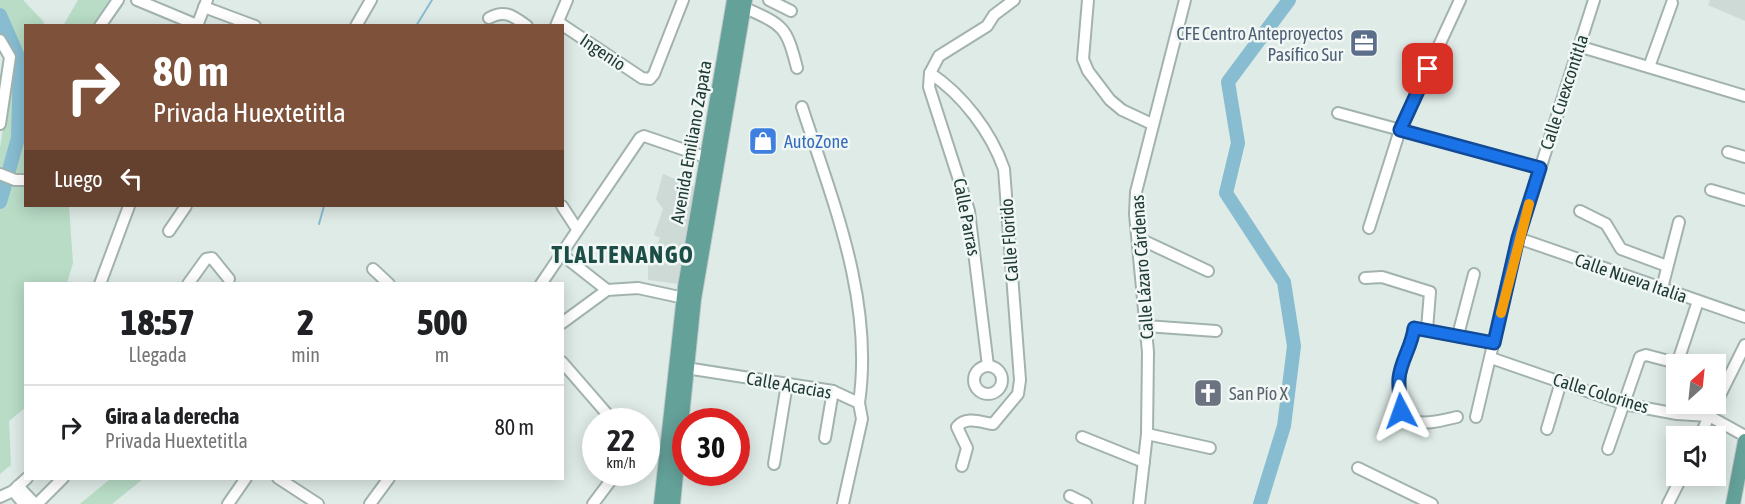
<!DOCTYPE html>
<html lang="es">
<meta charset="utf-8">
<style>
:root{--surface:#fff;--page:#f6f6f6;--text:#202124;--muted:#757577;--line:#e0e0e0}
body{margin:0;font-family:"Asap Condensed",sans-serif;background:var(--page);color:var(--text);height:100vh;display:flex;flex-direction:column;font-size:22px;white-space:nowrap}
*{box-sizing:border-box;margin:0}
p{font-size:20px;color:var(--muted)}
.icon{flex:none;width:33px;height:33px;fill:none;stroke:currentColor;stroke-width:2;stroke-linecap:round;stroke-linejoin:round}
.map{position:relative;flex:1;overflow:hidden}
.sheet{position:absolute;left:24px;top:282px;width:540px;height:198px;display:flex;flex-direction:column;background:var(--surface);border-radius:0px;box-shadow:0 3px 15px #0003}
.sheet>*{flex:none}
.top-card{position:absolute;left:24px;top:24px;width:540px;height:183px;border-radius:0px;box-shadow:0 3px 15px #0003;background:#7e523a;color:#fff;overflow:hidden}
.needle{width:39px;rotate:27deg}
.buttons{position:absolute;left:1666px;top:354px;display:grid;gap:12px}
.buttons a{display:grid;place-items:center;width:60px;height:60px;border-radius:0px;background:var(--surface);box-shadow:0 3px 15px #0003;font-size:30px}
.speed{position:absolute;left:582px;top:408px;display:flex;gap:12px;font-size:30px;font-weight:700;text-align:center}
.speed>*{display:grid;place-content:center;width:78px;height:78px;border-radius:50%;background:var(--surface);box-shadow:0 3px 15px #0003;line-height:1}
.speed small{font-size:15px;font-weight:400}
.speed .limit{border:9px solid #d22;background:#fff;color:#111}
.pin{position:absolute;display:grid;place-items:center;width:51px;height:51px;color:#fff;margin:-26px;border-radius:12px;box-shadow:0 3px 9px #0006}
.me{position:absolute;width:66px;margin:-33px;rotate:356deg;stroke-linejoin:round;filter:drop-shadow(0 0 4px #0008)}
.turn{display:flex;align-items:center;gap:21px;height:126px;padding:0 30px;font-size:27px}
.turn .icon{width:78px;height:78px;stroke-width:2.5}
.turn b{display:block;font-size:42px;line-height:51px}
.then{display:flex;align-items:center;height:57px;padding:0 30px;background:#0003;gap:12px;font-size:22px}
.eta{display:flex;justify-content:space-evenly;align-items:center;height:102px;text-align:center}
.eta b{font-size:36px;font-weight:800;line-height:42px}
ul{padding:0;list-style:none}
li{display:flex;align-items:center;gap:18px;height:84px;padding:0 30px;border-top:2px solid var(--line)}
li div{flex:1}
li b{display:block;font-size:22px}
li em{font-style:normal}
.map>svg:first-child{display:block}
.built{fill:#cedad6}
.green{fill:#b8dcc6}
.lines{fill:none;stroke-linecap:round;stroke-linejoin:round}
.stream{stroke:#87bcd1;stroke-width:2}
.river{stroke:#87bcd1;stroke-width:14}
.minor-casing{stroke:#a2b3af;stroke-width:14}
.major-casing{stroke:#c1c8c7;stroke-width:16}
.minor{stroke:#fff;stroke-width:10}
.major{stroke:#64a198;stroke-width:14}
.route-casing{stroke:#114b97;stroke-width:15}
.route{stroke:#1a73e8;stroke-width:10}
.slow{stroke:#f59e0b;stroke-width:10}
.labels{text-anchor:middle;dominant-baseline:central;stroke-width:5;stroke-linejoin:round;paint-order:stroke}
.service-label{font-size:18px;fill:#4e5e75;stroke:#f0f7f4;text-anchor:end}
.street-label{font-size:18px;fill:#203b37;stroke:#f0f7f4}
.shop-label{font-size:18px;fill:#366cbe;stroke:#f0f7f4;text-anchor:start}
.worship-label{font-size:18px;fill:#5b616d;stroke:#f0f7f4;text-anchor:start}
.district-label{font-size:24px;font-weight:bold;letter-spacing:1.5px;fill:#1c4d47;stroke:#f0f7f4}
</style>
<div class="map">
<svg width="1745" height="504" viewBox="0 0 1745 504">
<rect width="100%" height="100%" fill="#dfebe7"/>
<!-- built -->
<g class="built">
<path d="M1710,0H1745V21L1708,5Z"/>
<path d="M663,174L696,187L680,284L648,280V266L660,238L654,235L663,209L656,199Z"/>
</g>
<!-- green -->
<g class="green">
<path d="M0,0H23L44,22L43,25L26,26V206H69L73,263L67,283L26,284L25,408L9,421L11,465L0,474V148L13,60L0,46Z"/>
<path d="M78,0H109L122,7L107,25L63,26Z"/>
<path d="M110,479H143L112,504H80Z"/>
</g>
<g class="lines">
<!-- stream -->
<g class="stream">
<path d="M416,26L432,0"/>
<path d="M319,224L324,206"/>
</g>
<!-- river -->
<g class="river">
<path d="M0,15L20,61L18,138L0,202"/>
<path d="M1260,504L1284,426L1294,346L1284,282L1226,193L1238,143L1228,82L1289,0"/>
</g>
<!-- minor casing -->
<g class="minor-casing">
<g id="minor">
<path d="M137,0L197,25"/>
<path d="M769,0L791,11"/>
<path d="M1088,0L1083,59L1088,71L1110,100L1122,110L1152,124"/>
<path d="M204,7L255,26"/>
<path d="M743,7C783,25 786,25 797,68"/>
<path d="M489,18C505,9 513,16 527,26"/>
<path d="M558,22L642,78L650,79L654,74L683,0"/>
<path d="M100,26L118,0"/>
<path d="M197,26L207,0"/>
<path d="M356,26L371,0"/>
<path d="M556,26L567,0"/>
<path d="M0,40L10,57L0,124"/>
<path d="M1578,46L1745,96"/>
<path d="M1649,67L1672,3"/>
<path d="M930,73C963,95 991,132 1004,169L1020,380L1018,394L993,424C980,422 966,416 957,427L967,448L962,466"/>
<path d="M802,107C833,202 874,301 859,403"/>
<path d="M1338,113L1540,168"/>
<path d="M1728,152L1745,157"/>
<path d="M0,174L15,180H26"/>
<path d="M1711,190L1745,200"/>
<path d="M562,206L577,229"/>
<path d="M1580,211L1606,224L1621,249L1667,266"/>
<path d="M1369,228L1400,130L1460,0"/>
<path d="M169,231L186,206"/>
<path d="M1138,238L1208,271"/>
<path d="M1518,238L1745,317"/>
<path d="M560,253L607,290"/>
<path d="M373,269L389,284"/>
<path d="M1365,278L1382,277L1430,292L1427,329"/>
<path d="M100,284L129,206"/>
<path d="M188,284L206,259L212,258L229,279"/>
<path d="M541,284L640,138L644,136L714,160"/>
<path d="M1662,288L1679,222"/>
<path d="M562,323L607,290L638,288L684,298"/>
<path d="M1146,326L1216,331"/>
<path d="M1458,335L1474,274"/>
<path d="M1491,358L1624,404L1677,414L1709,416L1745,436"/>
<path d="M562,362L608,415"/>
<path d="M1677,364L1698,301"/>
<path d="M988,366L969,211L929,87L930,73L939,56L987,26L994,15L1014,0"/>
<circle cx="988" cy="380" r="14"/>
<path d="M686,368L833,391L859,403L862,419L843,504"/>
<path d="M1716,403L1745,345"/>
<path d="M1457,417C1430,423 1403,432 1400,396C1399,386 1399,378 1401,368C1405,354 1413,343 1414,328L1494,343"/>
<path d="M1476,417L1518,238L1594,0"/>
<path d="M1547,429L1561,382"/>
<path d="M1147,434L1210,448"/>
<path d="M1700,436L1711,412"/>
<path d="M1082,437L1144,462"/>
<path d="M825,438L833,391"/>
<path d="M1608,449L1640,357L1646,355L1680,364"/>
<path d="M774,464L787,384"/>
<path d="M1358,468L1432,504"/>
<path d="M278,478L318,504"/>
<path d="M18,486L35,504"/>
<path d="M13,491L24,504"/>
<path d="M1070,496L1086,504"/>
<path d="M0,497L13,491L27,478"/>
<path d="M37,504L63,478"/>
<path d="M228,504L246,478"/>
<path d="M370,504L389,478"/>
<path d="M593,504L617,472"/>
<path d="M1139,504L1147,434L1148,352L1135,214L1136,192L1185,0"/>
<path d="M1668,504L1682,476"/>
</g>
</g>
<!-- major casing -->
<g class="major-casing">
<g id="major">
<path d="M661,504L685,287L734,0"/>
<path d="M673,504L694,299L745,0"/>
<path d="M1733,504L1745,441"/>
</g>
</g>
<!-- minor -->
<use href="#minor" class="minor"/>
<!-- major -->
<use href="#major" class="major"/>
</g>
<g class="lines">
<!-- route casing -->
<g class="route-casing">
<path id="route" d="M1401,411C1401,401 1398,389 1399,378C1401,360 1412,346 1414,328L1494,343L1518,238L1540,168L1400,130L1428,69"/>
</g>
<!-- route -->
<use href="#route" class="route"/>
<!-- slow -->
<path class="slow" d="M1501,313L1529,204"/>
</g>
<!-- icons -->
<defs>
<g id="office-square" transform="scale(1.5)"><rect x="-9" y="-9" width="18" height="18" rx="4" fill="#5c6f8a" stroke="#f0f7f4"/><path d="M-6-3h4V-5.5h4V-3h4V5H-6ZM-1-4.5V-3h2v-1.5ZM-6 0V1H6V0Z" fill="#fff"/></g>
<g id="shop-square" transform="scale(1.5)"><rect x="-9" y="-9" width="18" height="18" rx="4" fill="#3f7fe0" stroke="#f0f7f4"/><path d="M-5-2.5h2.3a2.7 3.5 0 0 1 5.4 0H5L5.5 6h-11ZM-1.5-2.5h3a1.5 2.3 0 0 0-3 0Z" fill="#fff"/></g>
<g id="church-square" transform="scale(1.5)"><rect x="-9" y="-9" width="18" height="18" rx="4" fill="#6b7280" stroke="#f0f7f4"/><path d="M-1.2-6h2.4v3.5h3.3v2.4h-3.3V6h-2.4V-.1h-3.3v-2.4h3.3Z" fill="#fff"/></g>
</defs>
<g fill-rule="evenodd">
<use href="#office-square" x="1364" y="43"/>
<use href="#shop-square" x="763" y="141"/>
<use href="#church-square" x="1208" y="393"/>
</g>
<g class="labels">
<!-- service labels -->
<g class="service-label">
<text x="1343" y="33">CFE Centro Anteproyectos<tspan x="1343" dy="21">Pasífico Sur</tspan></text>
</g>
<!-- street labels -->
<g class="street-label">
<text transform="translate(603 52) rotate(34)">Ingenio</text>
<text transform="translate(1564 92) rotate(-72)">Calle Cuexcontitla</text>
<text transform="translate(691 142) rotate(-80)">Avenida Emiliano Zapata</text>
<text transform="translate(967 217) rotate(79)">Calle Parras</text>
<text transform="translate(1009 240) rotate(-94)">Calle Florido</text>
<text transform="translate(1142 267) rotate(-94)">Calle Lázaro Cárdenas</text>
<text transform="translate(1631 278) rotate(19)">Calle Nueva Italia</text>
<text transform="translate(789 385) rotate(10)">Calle Acacias</text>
<text transform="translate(1601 393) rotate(17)">Calle Colorines</text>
</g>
<!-- shop labels -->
<g class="shop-label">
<text x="784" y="141">AutoZone</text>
</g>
<!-- worship labels -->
<g class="worship-label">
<text x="1229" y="393">San Pío X</text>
</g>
<!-- district labels -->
<g class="district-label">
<text x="623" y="254">TLALTENANGO</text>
</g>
</g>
</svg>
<div class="buttons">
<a><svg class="needle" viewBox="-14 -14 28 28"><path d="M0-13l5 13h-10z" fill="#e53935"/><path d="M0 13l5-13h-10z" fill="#757577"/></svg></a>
<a><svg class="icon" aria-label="sound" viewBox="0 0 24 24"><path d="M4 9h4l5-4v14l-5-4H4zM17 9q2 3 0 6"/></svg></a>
</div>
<div class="speed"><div>22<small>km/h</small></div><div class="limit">30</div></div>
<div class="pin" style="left:1428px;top:69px;background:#d93025"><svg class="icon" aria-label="arrive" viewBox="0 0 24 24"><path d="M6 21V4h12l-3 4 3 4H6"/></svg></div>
<svg class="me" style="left:1401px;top:411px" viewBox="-20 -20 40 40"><path d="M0-17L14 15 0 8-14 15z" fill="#1a73e8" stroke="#fff" stroke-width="4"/></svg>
<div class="top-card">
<div class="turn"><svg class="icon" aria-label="right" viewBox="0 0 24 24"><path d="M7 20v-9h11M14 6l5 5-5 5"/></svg><div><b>80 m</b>Privada Huextetitla</div></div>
<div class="then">Luego<svg class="icon" aria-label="left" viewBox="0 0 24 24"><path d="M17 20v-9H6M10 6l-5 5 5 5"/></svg></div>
</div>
<section class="sheet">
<div class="eta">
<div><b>18:57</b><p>Llegada</p></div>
<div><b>2</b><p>min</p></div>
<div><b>500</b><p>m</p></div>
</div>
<ul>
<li><svg class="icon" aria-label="right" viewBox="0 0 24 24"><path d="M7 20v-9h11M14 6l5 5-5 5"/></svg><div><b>Gira a la derecha</b><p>Privada Huextetitla</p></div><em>80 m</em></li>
</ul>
</section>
</div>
